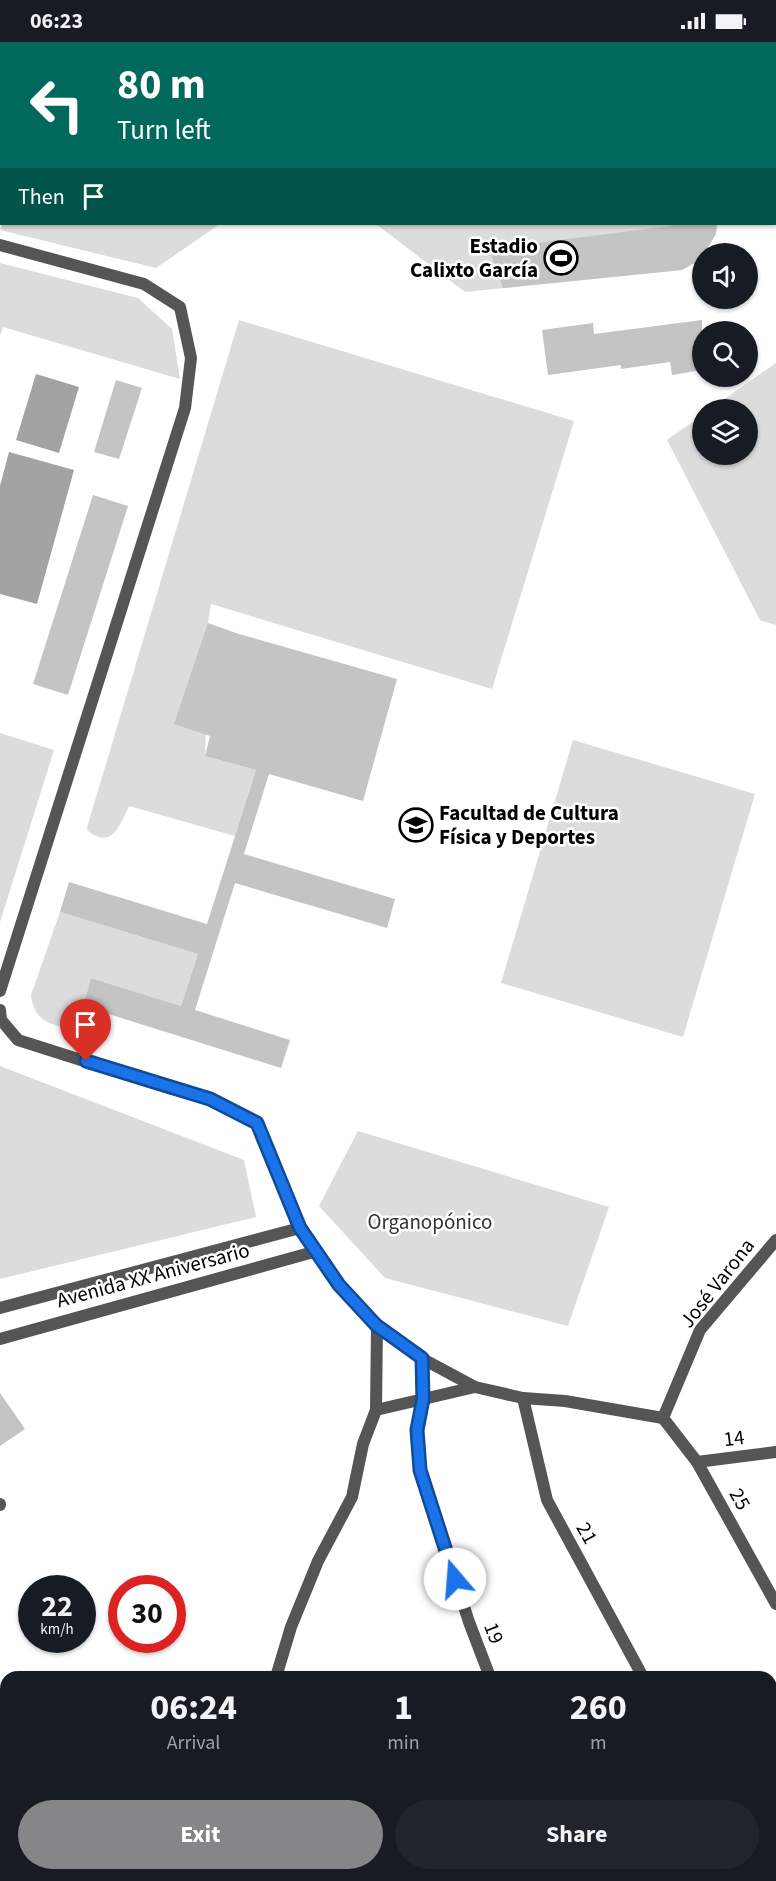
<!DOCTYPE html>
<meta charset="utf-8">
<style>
:root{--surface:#171b24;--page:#20242c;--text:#f1f3f6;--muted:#9ea1a6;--accent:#858687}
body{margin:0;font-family:"Source Sans 3",sans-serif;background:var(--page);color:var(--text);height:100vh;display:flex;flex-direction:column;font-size:22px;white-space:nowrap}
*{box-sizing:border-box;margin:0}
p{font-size:20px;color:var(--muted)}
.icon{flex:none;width:33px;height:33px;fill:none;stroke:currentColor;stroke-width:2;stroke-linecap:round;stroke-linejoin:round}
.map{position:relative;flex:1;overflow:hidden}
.side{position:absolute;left:0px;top:1629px;width:777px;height:210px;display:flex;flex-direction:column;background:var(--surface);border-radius:18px 18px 0 0;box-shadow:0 2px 4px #0004}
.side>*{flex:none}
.banner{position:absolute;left:0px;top:0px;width:777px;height:183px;box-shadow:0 2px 4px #0004;background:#00695c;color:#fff;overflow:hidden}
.controls{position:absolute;left:692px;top:201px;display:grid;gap:12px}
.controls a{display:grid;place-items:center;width:66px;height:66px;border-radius:50%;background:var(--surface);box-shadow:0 2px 4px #0004;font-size:30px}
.speed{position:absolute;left:18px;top:1533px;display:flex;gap:12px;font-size:30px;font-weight:700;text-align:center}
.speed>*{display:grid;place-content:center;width:78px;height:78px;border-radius:50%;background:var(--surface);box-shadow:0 2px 4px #0004;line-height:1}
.speed small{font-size:15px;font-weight:400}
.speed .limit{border:9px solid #d22;background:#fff;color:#111}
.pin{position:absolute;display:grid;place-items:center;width:51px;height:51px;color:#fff;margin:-62px -26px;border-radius:50% 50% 50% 0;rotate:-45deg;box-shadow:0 0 6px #0007}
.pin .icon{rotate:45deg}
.me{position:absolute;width:66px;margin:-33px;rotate:342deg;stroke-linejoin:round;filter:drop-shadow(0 0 4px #0008)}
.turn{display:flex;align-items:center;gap:21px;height:126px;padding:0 18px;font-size:27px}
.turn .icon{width:78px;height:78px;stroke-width:2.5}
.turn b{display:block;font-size:42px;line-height:51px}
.then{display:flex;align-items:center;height:57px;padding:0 18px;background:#0003;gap:12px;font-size:22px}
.eta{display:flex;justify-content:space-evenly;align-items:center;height:102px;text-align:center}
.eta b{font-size:36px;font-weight:700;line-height:42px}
.action{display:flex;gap:12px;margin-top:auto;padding:12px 18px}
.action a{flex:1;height:69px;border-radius:36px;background:var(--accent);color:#fff;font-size:24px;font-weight:700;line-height:69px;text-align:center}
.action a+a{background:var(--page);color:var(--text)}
.status{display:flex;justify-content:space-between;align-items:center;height:42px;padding:0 30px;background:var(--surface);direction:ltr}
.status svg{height:16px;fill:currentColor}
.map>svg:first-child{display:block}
.green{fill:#dcdcdc}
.water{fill:#a3a3a3}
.building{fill:#c4c4c4}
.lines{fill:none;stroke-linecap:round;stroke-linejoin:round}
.primary-casing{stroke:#dbdbdb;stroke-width:18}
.street{stroke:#555;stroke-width:12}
.secondary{stroke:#222;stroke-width:12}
.primary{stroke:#000;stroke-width:15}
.route-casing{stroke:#114b97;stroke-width:15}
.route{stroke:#1a73e8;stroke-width:10}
.labels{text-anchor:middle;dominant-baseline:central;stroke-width:5;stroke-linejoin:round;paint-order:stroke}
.poi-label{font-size:21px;font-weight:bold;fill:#000;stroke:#fff;text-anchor:end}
.park-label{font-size:21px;fill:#333;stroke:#fff}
.street-label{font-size:21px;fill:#000;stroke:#fff}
</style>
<div class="status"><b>06:23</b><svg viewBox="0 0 49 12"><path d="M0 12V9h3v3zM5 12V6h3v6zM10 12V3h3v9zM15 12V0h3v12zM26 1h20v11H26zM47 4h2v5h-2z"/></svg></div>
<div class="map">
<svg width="776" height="1839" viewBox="0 0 776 1839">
<rect width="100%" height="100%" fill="#fff"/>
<!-- green -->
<g class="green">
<path d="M162,0H312V1H161Z"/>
<path d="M333,0H741L740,2H333Z"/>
<path d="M2,182H220L156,226L0,188Z"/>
<path d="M376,182H717L716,192L704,211L702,212L701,217L682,228L465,250Z"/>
<path d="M0,221L138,256L172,287L180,337L3,285L0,294Z"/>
<path d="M239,278L574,379L492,647L211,562L208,581L205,714L256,728L235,794L129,764C120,783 112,809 87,788L88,782Z"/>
<path d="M776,321V583L760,578L667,398L702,373V412H747V368L710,367Z"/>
<path d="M0,691L54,708L0,880Z"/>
<path d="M573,698L755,752L683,995L501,941Z"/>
<path d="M60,870L198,912L181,964L91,936L83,964L79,990C55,982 34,983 31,953Z"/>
<path d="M0,1024L244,1118L256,1175L0,1237Z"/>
<path d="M358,1089L609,1165L568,1284L385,1236L319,1164Z"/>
</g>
<!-- water -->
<g class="water">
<path d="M36,332L79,345L59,411L16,398Z"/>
<path d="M9,410L74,428L37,562L0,552V444Z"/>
</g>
<!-- building -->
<g class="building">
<path d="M674,182H717L716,192L704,212H702L701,217L682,228L503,246L489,207L671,184Z"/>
<path d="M702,278V328L672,333L670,320L621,327V323L548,333L542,288L593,281L594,292Z"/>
<path d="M116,338L142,346L119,417L94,410Z"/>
<path d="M93,453L128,464L68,653L33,642Z"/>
<path d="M208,581L239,592L397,637L363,759L269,732L244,812L395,857L387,886L235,841L195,968L290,998L281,1026L83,964L91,936L181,964L198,912L60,870L69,840L207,882L256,728L205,714L210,694L174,682Z"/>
<path d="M0,1351L25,1387L0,1404Z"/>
</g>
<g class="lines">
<!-- primary casing -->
<g class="primary-casing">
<g id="primary">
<path d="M82,2L83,0"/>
<path d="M132,2L133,0"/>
<path d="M0,99L2,97"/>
<path d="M0,154L2,152"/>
</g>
</g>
<!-- street -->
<g class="street">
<path d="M0,203L144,242L180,265L191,316L185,366L0,949"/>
<path d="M0,968L1,978L18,998L172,1047L210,1057L257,1081L300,1186L339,1243L377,1283L421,1316L475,1345L523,1356L565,1359L663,1376"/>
<path d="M0,1266L300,1186"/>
<path d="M0,1297L317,1209"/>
<path d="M421,1316L422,1357L417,1388L420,1428L469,1580L490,1635"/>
<path d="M523,1356L547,1458L643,1635"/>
<path d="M376,1368L475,1345"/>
<path d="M663,1376L697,1420L776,1562"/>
<path d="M663,1376L700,1288L776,1198"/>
<path d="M697,1420L776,1410"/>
<path d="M0,1462V1463"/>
<path d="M276,1635L291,1585L318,1519L352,1455L363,1402L376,1368L377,1283"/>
<path d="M231,1833L234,1839"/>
<path d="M579,1833L583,1839"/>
<path d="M753,1833L757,1839"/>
<path d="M100,1839L112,1833"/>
</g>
<!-- secondary -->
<g class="secondary">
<path d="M771,1663L776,1661"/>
<path d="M392,1839L405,1833"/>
</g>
<!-- primary -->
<use href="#primary" class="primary"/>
</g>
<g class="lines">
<!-- route casing -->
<g class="route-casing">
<path id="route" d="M86,1019L210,1057L257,1081L300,1186L339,1243L376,1283L422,1316L423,1357L417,1388L420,1428L455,1537"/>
</g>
<!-- route -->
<use href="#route" class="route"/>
</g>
<!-- icons -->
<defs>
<g id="stadium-ring" transform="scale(1.725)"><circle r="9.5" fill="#fff" stroke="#000" stroke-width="1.5"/><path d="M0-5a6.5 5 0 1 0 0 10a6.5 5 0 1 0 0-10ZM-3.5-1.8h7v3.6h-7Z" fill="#000"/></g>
<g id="university-ring" transform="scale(1.725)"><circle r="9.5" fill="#fff" stroke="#000" stroke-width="1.5"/><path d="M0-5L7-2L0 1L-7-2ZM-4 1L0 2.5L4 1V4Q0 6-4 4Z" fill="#000"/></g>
</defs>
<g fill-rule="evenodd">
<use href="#stadium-ring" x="561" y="216"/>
<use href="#university-ring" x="416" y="783"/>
</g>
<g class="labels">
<!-- poi labels -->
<g class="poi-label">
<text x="538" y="204">Estadio<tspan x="538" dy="24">Calixto García</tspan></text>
<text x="439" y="771" text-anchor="start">Facultad de Cultura<tspan x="439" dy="24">Física y Deportes</tspan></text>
</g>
<!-- park labels -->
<g class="park-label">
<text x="430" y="1180">Organopónico</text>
</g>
<!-- street labels -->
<g class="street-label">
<text transform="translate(153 1233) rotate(-15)">Avenida XX Aniversario</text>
<text transform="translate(717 1241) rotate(-52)">José Varona</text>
<text transform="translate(734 1396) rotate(-7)">14</text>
<text transform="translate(740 1457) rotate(61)">25</text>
<text transform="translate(587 1491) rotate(61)">21</text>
<text transform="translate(494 1591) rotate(69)">19</text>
</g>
</g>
</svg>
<div class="controls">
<a><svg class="icon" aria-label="sound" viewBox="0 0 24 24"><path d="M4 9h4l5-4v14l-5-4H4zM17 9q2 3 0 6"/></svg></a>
<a><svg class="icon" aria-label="search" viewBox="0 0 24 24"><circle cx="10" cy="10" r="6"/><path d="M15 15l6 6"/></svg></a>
<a><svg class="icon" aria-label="layers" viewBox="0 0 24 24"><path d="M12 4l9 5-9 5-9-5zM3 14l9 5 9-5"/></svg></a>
</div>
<div class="speed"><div>22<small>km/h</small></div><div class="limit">30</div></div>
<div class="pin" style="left:86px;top:1019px;background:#d93025"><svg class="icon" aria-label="arrive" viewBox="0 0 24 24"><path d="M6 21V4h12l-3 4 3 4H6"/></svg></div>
<svg class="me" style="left:455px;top:1537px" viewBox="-20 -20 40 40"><circle r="19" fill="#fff"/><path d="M0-13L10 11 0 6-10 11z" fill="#1a73e8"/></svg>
<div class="banner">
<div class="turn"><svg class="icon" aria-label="left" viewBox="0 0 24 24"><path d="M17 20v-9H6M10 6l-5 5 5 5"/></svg><div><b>80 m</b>Turn left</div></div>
<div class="then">Then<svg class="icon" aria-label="arrive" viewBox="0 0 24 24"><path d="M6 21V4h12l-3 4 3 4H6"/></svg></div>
</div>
<section class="side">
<div class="eta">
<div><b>06:24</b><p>Arrival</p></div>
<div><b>1</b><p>min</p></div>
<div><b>260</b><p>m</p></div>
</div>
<div class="action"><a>Exit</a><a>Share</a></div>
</section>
</div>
